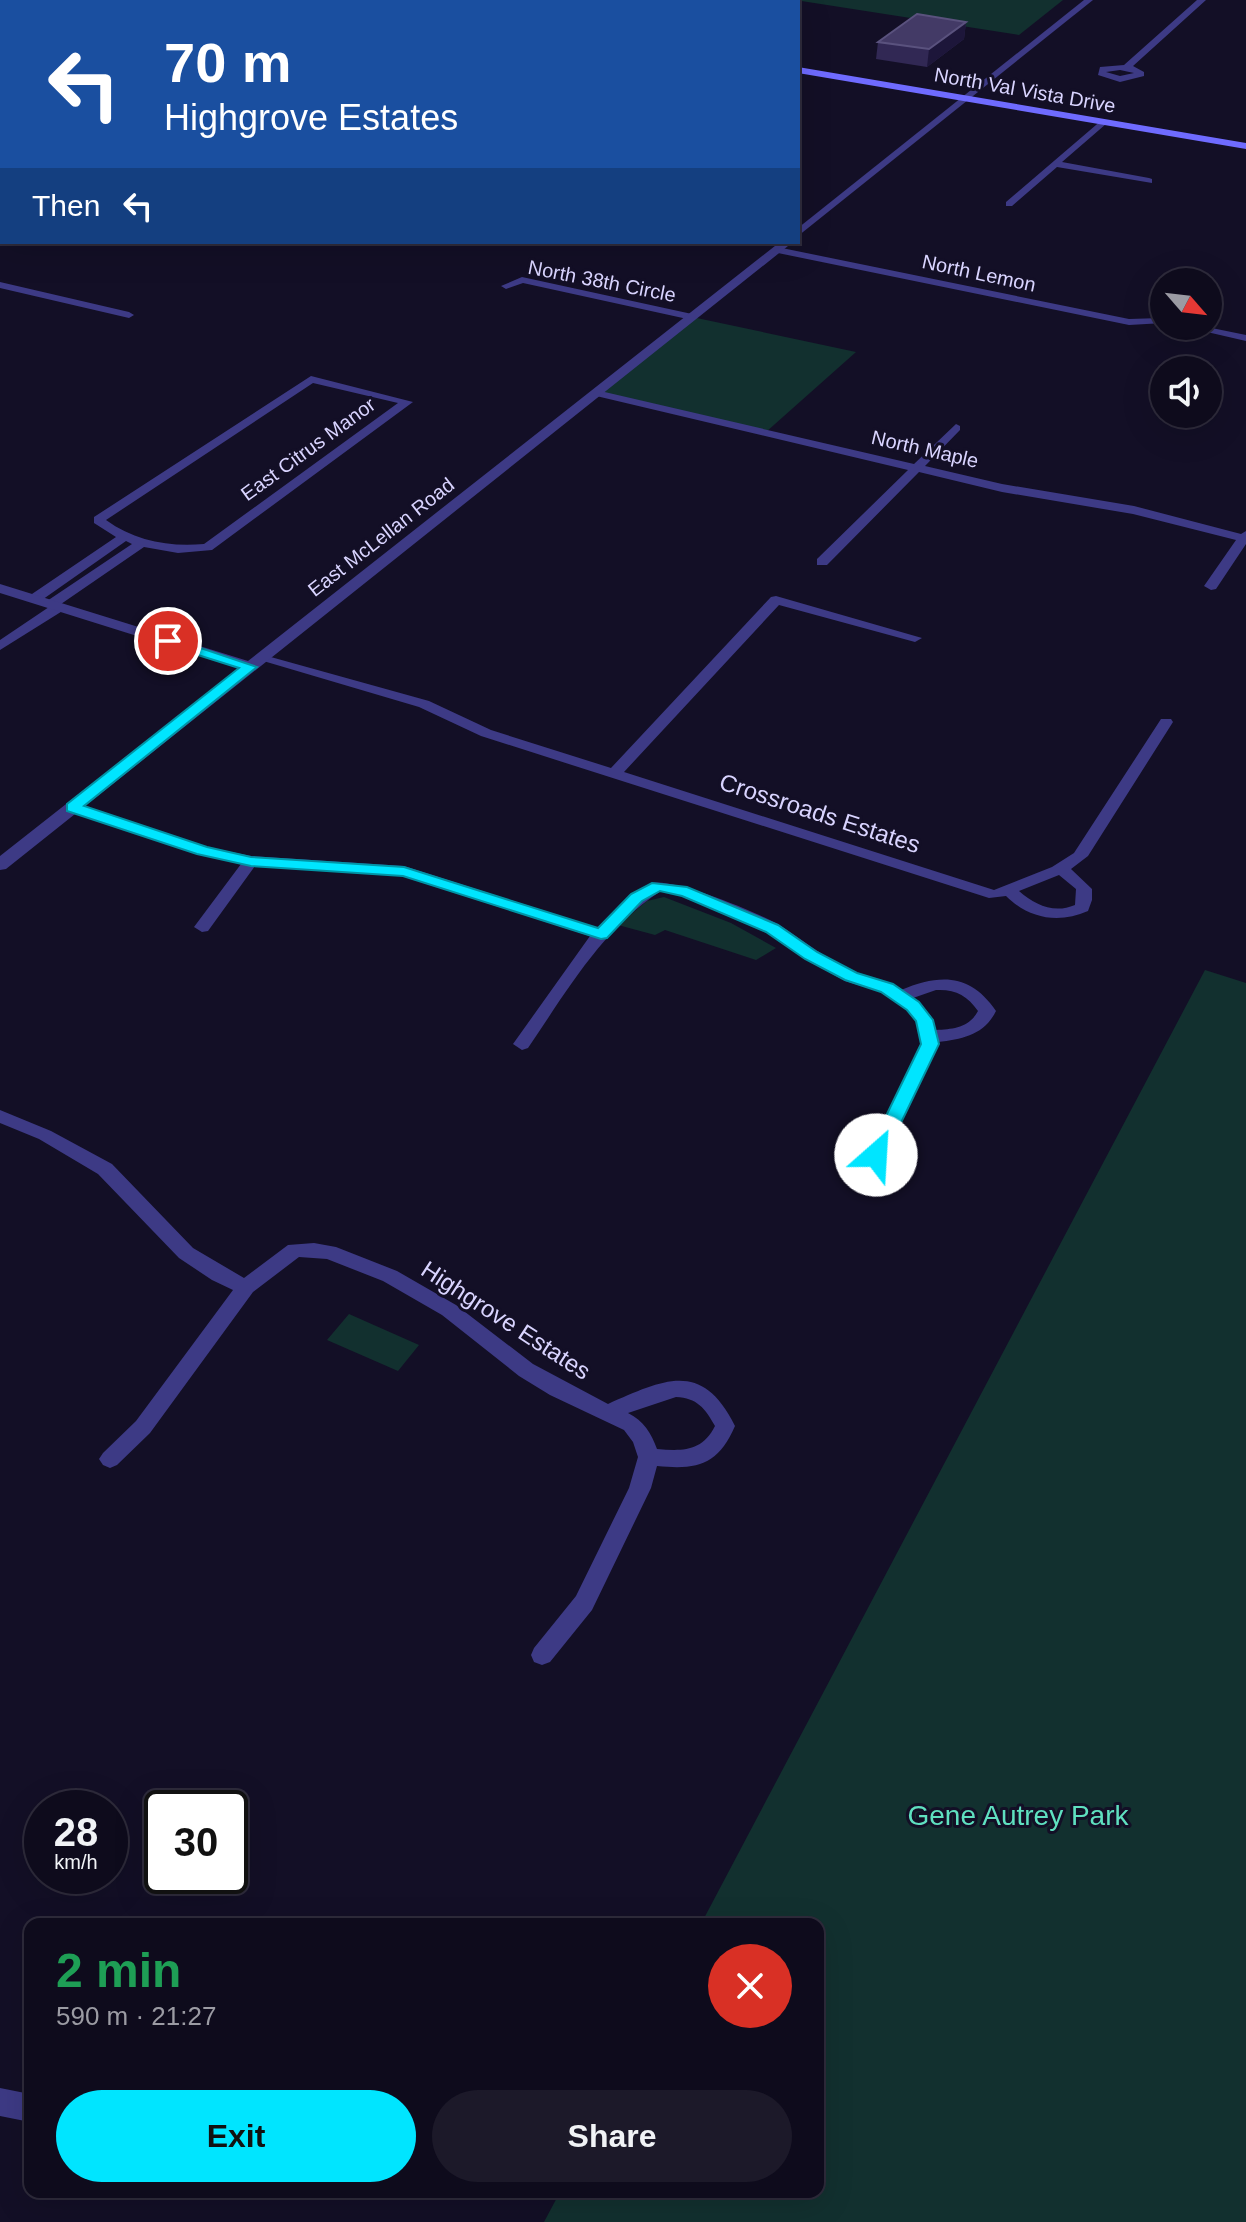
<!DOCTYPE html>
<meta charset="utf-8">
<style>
:root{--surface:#0e0b1c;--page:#1c1929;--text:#f1f3f6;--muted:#9b9ba3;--line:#2e2b3b;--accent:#00e5ff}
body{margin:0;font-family:Arial,sans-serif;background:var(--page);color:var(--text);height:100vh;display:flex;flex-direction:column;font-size:30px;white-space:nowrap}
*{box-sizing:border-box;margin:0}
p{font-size:26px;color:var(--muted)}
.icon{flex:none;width:44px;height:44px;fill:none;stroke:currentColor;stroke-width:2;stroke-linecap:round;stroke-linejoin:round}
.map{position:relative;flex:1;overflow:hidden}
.sheet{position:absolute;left:24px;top:1918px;width:800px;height:280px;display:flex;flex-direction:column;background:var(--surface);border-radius:16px;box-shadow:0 8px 32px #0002,0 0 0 2px var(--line)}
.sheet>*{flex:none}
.top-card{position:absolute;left:0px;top:0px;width:800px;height:244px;box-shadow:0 8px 32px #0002,0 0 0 2px var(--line);background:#1a4fa0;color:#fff;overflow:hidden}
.needle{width:52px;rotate:118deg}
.fabs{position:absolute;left:1150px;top:268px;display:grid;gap:16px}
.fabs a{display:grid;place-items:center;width:72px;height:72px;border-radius:50%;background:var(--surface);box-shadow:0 8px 32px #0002,0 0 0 2px var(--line);font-size:40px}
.speed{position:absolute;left:24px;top:1790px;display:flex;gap:16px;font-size:40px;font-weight:700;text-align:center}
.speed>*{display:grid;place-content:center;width:104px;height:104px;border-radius:50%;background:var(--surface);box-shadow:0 8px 32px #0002,0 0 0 2px var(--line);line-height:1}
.speed small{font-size:20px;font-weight:400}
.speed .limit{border:4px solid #111;border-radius:12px;background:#fff;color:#111}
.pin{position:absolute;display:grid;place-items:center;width:68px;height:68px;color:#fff;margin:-34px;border:4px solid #fff;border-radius:50%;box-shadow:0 2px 8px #0007}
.me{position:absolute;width:88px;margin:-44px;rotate:26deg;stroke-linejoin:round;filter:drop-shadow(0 0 6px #0008)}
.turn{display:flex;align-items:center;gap:28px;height:168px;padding:0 32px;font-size:36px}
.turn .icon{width:104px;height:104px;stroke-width:2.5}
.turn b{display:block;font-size:56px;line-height:68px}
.then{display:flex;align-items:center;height:76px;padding:0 32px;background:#0003;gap:16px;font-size:30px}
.round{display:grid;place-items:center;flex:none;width:84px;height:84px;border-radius:42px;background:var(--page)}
.head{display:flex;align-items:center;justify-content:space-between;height:136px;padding:0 32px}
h1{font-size:48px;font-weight:700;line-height:60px;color:#1e9e55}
.primary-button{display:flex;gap:16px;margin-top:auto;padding:16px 32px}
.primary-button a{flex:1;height:92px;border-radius:48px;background:var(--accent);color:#111;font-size:32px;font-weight:700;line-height:92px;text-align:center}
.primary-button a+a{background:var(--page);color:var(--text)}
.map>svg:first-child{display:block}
.green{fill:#12302f}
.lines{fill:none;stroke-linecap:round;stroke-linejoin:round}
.minor{fill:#3d3a85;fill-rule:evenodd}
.tertiary{fill:#3d3a85;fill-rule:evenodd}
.secondary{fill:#6f6bff;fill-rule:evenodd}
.wall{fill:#312854}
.shaded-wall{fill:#1d163a}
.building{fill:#433a66;stroke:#5a527e;stroke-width:2}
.route{fill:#00e5ff;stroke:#0095a6;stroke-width:2}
.labels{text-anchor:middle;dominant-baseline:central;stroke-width:6;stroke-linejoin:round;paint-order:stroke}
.far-street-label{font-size:20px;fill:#d9d4ff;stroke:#130f26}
.street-label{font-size:24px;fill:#d9d4ff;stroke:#130f26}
.near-park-label{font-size:28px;fill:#5fe0c0;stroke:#130f26}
</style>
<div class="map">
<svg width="1246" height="2222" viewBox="0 0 1246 2222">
<rect width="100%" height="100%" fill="#130f26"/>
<!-- green -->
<g class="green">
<path d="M795,0H1063L1019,35Z"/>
<path d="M692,317L856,352L766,432L596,393Z"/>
<path d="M664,897L731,923L776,948L756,960L665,930L655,935L618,925L647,901Z"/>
<path d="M1205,970L1246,983V2222H544L560,2192H818V1924H701Z"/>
<path d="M349,1314L419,1345L398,1371L327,1340Z"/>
</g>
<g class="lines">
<!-- minor -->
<g class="minor">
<path d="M1197,0H1206L1133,66L1144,72V76L1120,82L1098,75L1100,67L1124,65ZM1120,70L1134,73L1120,76L1106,72Z"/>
<path d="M1103,119L1106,124L1062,162L1149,178L1152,179V183L1057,167L1012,206H1006V202Z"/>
<path d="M0,236H2L4,242L0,243Z"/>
<path d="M777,247L1129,319L1161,318L1164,319V323L1129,325L773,252V248Z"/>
<path d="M522,277L692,314L697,317L692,320L523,283L506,289L501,286Z"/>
<path d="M0,282L129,312L134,315L129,318L0,288Z"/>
<path d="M1181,326H1202L1246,335V341Z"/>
<path d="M311,376L413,402L212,550L178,553L144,547L61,604L66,607L64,610L0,650V640L49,607L45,604L47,601L132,544L126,541L39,602H29V596L116,537L94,523V517ZM313,383L398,403L204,544C168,547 135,541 106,520Z"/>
<path d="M596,390L914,464L956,424L960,426V430L925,466L1002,484L1134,506L1241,534L1246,531V544L1216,589L1211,590L1204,586L1236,540L1133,514L1002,492L919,472L827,565H817V559L908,470L592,395V391Z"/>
<path d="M776,596L922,638L915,642L779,605L624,772L994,890L1052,867L1074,853L1161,719H1171L1173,722L1088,856L1071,869L1092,889V900L1088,911C1059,924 1029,919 1006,896L989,898L481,736L419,707L253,658L260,654L429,701L491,730L611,768L771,597ZM1059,875L1076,889L1075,905C1054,914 1035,905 1019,891Z"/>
<path d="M72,803L207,847L251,856L404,866L598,928L632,896L652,883C675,878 759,913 781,926C805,942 828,960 855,972C870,979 887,980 901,990C940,974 970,973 996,1011C984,1035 963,1039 938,1042L885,1155L876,1161L867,1155L921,1044L917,1021L907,1010L881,992L845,981L805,959L766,932L682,896L661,891C602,929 567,991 528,1048L522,1050L513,1044L590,936L402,876L255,866L208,931L202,932L194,927L241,864L197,854L67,811V805ZM936,990C955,989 967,995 978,1011C969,1028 953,1029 936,1030L931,1016L913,998Z"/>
<path d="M0,1110L51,1131L112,1164L193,1248L244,1278L288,1245L314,1243L336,1247L397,1271L456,1305L533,1364L608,1404C665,1379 702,1360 735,1426C718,1465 698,1470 657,1466L651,1488L592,1610L550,1662L542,1665L534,1662L531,1655L534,1648L576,1596L629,1488L638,1457L633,1442L624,1430L550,1395L519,1376L442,1315L383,1281L327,1259L299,1257L253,1292L150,1433L117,1465L110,1468L103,1465L99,1459L103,1453L136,1421L233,1290L212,1280L179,1258L98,1174L39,1139L0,1123ZM676,1397C697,1398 705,1408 715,1426C702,1452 682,1451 657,1449C651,1433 644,1421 628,1413Z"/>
<path d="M0,2088L30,2094V2122L0,2116Z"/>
</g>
<!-- tertiary -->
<g class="tertiary">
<path d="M1084,0H1093L798,236V228Z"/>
<path d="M780,242H793L6,869L0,870V856L239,668L0,593V584L248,661Z"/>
</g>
<!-- secondary -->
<g class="secondary">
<path d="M379,0H397L399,2H381Z"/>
<path d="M798,67L1246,143V149L798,73Z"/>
</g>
</g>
<!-- wall -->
<path class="wall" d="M966,22L964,39L927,67L876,59L878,42Z"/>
<!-- shaded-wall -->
<path class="shaded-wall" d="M966,22L964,39L927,67L929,49Z"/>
<!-- building -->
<path class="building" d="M917,14L966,22L929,49L878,42Z"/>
<!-- route -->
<path class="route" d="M168,637L257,667L84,806L207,847L251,857L404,867L598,928L631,894L652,883L687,887L778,925L817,952L857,973L893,984L919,1002L933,1020L939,1044L883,1160H870L867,1155L921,1044L916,1021L907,1010L881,992L845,980L805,959L766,932L682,896L660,891L642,901L607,938L601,939L403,876L251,866L197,854L67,811V804L239,668L163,644V638Z"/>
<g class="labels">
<!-- far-street labels -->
<g class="far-street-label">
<text transform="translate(1025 90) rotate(10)">North Val Vista Drive</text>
<text transform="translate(979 273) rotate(12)">North Lemon</text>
<text transform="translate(602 281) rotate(11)">North 38th Circle</text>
<text transform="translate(308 449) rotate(-36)">East Citrus Manor</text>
<text transform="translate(925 449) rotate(13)">North Maple</text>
<text transform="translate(381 537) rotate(-38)">East McLellan Road</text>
</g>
<!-- street labels -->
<g class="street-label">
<text transform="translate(820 813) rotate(18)">Crossroads Estates</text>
<text transform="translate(506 1320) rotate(33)">Highgrove Estates</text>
</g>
<!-- near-park labels -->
<g class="near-park-label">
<text x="1018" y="1815">Gene Autrey Park</text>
</g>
</g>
</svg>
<div class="fabs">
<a><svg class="needle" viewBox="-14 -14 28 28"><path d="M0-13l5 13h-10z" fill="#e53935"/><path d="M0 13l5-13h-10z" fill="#9b9ba3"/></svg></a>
<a><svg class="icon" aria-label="sound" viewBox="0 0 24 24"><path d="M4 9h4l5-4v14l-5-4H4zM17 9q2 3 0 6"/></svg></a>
</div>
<div class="speed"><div>28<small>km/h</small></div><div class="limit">30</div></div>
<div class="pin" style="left:168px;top:641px;background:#d93025"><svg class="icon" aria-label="arrive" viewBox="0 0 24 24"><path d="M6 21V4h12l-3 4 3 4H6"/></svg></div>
<svg class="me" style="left:876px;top:1155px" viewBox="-20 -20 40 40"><circle r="19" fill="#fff"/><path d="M0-13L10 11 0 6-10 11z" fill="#00e5ff"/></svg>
<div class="top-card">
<div class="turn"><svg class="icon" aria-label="left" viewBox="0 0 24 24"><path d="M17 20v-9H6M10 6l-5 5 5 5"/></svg><div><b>70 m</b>Highgrove Estates</div></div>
<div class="then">Then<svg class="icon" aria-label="left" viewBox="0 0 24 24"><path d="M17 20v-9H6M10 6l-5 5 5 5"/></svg></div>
</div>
<section class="sheet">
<div class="head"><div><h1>2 min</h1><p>590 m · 21:27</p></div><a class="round" style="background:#d93025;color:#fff"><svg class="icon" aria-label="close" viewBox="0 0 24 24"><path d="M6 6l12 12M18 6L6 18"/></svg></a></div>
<div class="primary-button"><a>Exit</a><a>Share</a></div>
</section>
</div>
